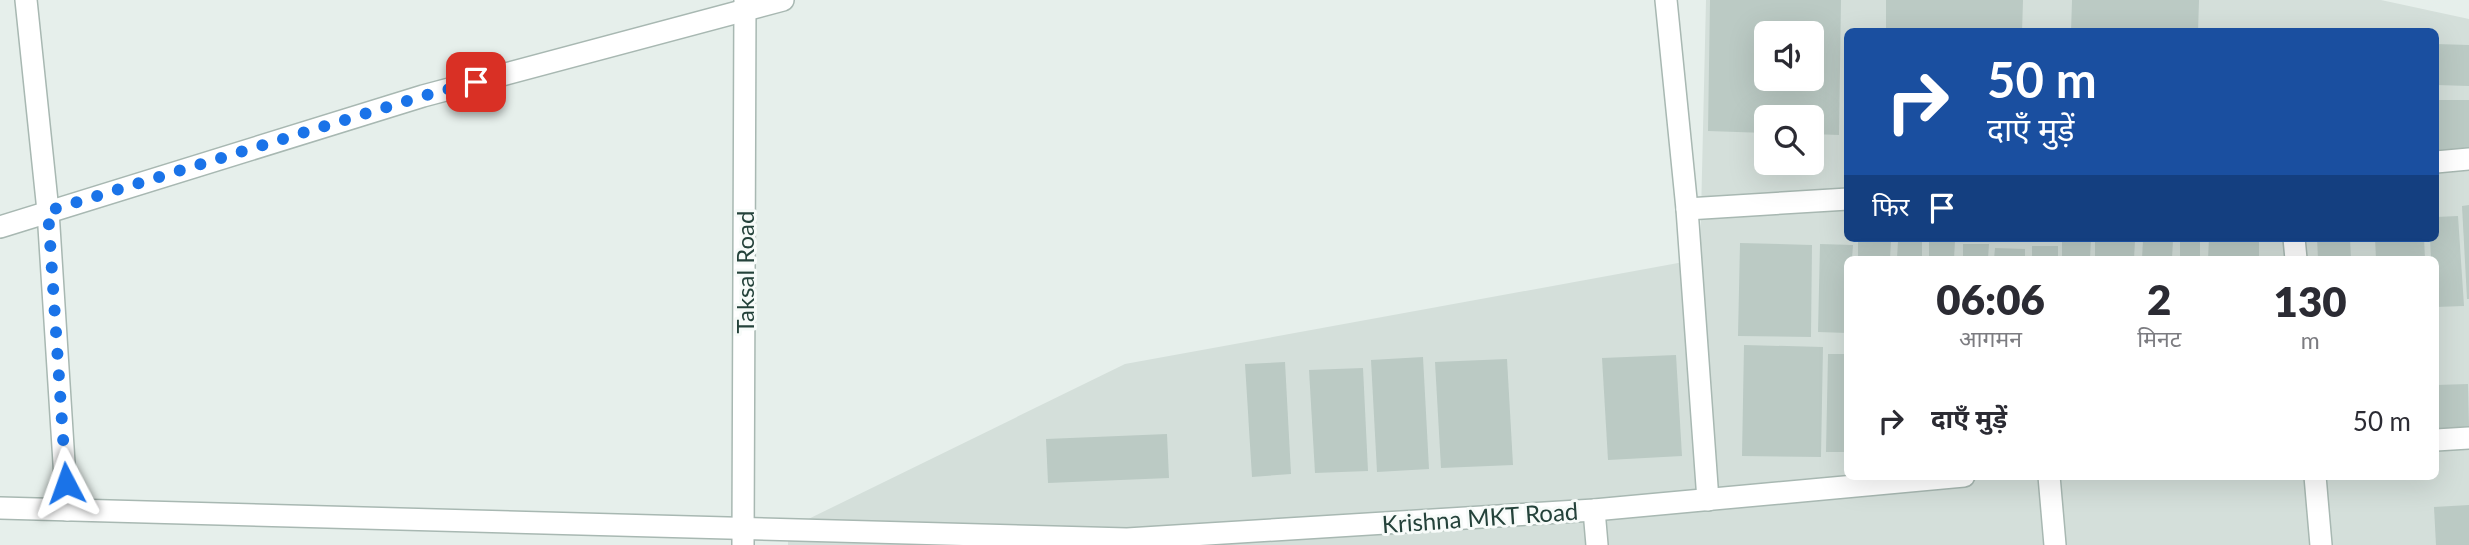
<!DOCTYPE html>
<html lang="hi">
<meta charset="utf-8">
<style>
:root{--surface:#fff;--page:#f2f2f3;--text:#2b2b33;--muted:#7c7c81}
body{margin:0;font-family:Lato,"Noto Sans Devanagari",sans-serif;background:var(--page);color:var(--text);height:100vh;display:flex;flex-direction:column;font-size:26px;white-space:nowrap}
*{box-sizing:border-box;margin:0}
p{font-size:23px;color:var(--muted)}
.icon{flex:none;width:38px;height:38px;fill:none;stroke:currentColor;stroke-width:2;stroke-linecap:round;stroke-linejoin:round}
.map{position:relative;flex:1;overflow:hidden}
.side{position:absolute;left:1844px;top:256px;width:595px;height:224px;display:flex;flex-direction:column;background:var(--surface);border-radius:10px;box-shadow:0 7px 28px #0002}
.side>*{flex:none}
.guide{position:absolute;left:1844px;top:28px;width:595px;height:214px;border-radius:10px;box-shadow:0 7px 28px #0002;background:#1a4fa0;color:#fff;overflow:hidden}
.buttons{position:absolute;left:1754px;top:21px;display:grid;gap:14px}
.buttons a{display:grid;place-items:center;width:70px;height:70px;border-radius:10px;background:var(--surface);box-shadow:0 7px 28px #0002;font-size:35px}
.pin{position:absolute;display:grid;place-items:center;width:60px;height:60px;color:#fff;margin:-30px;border-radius:14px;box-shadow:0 4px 10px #0006}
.me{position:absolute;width:77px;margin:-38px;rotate:356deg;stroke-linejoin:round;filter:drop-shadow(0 0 5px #0008)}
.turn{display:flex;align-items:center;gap:24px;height:147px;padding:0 28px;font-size:32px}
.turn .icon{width:91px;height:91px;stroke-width:2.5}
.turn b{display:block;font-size:49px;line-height:60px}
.then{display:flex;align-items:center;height:66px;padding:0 28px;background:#0003;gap:14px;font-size:26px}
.eta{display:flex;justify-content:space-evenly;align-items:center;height:119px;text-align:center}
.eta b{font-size:42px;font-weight:800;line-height:49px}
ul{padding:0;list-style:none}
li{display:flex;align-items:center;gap:21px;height:91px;padding:0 28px}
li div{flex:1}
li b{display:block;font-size:26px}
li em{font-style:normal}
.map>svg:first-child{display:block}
.built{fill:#d4dfda;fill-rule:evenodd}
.building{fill:#bbcac4;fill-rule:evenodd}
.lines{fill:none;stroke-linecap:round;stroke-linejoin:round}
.minor-casing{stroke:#a8b8b2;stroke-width:24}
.minor{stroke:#fff;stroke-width:21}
.route{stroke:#1a73e8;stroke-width:12;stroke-dasharray:0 21.6}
.labels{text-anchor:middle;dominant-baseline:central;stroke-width:6;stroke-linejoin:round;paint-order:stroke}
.street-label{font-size:24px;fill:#24423a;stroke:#f7fbf9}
</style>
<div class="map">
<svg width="2469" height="545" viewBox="0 0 2469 545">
<rect width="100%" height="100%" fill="#e6efeb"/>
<!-- built -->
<path class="built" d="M1706,0H2381L2469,19V545H788V529L1125,364L1700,259ZM1848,32H2436V238H1848ZM1766,33H1811V79H1766ZM1766,117H1811V163H1766ZM1848,259H2436V476H1848Z"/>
<!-- building -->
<g class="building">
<path d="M1710,0H1841L1839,135L1811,134V117H1766V133L1708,131ZM1766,33H1811V79H1766Z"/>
<path d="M1886,0H2023L2022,32H1886Z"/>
<path d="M2072,0H2199L2198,32H2071Z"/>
<path d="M2436,44L2469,45V86L2436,85Z"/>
<rect x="2436" y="100" width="33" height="55"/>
<path d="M2469,205V299H2467L2462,206Z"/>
<path d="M2458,216L2464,306L2436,307V259H2431L2430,238H2436V217Z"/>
<path d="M2062,238L2091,239L2090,259H2062Z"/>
<rect x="2180" y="238" width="20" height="21"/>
<path d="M2209,238H2259V259H2208Z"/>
<path d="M2317,238H2350L2351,259H2318Z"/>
<path d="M2375,238H2424L2425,259H2376Z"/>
<path d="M2095,239L2135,241L2134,259H2095Z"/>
<path d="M1858,240L1891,241L1890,259H1858Z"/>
<path d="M2143,240H2173L2172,259H2142Z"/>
<path d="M1898,241H1922V259H1897Z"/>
<path d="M1929,241H1955L1954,259H1929Z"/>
<path d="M1740,243L1812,245L1811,337L1738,336Z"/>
<path d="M1820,244L1853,245L1852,259H1848V333L1818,332Z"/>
<path d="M1963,244H1989L1988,259H1963Z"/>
<rect x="2032" y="246" width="26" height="13"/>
<path d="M1995,248L2025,249V259H1994Z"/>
<path d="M1744,345L1823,347L1821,457L1742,456Z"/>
<path d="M1828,354H1848V452H1826Z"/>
<path d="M1676,355L1682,456L1608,460L1602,358Z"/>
<path d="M1423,357L1429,469L1377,472L1371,360Z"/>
<path d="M1507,359L1513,465L1441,468L1435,362Z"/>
<path d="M1285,362L1291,474L1252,477L1245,364Z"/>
<path d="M1363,368L1368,471L1315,473L1309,370Z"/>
<path d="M2468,384L2469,429L2436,431V385Z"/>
<path d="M1167,434L1169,478L1048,483L1046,439Z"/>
<path d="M2469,505V545H2436L2434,507Z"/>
</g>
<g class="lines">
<!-- minor casing -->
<g class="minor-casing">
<g id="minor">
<path d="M26,0L48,211L67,510"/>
<path d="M1666,0L1687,209L1708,500"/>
<path d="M2436,162L2469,159"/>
<path d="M1687,209L1848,199"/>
<path d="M0,227L423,96L783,0"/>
<path d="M2294,238L2296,259"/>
<path d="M2436,440L2469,438"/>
<path d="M2049,476L2055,545"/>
<path d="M2315,476L2321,545"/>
<path d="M0,508L1127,539L1594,510L1964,476"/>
<path d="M1594,510L1597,545"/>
<path d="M743,545L745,0"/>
</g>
</g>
<!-- minor -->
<use href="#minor" class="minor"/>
</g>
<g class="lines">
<!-- route -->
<path class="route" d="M66,483L48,211L423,96L476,82"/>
</g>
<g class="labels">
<!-- street labels -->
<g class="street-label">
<text transform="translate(744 272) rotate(-90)">Taksal Road</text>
<text transform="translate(1480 517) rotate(-4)">Krishna MKT Road</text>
</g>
</g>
</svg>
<div class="buttons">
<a><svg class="icon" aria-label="sound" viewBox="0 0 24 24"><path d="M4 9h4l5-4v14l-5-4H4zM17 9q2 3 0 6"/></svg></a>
<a><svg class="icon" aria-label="search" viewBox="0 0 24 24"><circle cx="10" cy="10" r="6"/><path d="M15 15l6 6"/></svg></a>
</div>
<div class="pin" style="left:476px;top:82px;background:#d93025"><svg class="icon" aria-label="arrive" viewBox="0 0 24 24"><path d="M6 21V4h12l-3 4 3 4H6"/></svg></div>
<svg class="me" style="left:66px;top:483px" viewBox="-20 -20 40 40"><path d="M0-17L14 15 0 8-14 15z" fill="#1a73e8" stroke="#fff" stroke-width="4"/></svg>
<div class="guide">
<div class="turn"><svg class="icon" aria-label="right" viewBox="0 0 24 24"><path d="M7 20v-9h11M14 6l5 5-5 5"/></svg><div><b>50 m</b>दाएँ मुड़ें</div></div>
<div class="then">फिर<svg class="icon" aria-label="arrive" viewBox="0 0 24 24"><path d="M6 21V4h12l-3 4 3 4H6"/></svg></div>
</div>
<section class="side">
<div class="eta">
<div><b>06:06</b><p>आगमन</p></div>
<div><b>2</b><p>मिनट</p></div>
<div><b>130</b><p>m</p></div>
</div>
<ul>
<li><svg class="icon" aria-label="right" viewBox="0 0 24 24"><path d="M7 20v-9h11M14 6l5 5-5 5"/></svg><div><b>दाएँ मुड़ें</b></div><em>50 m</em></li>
</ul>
</section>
</div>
